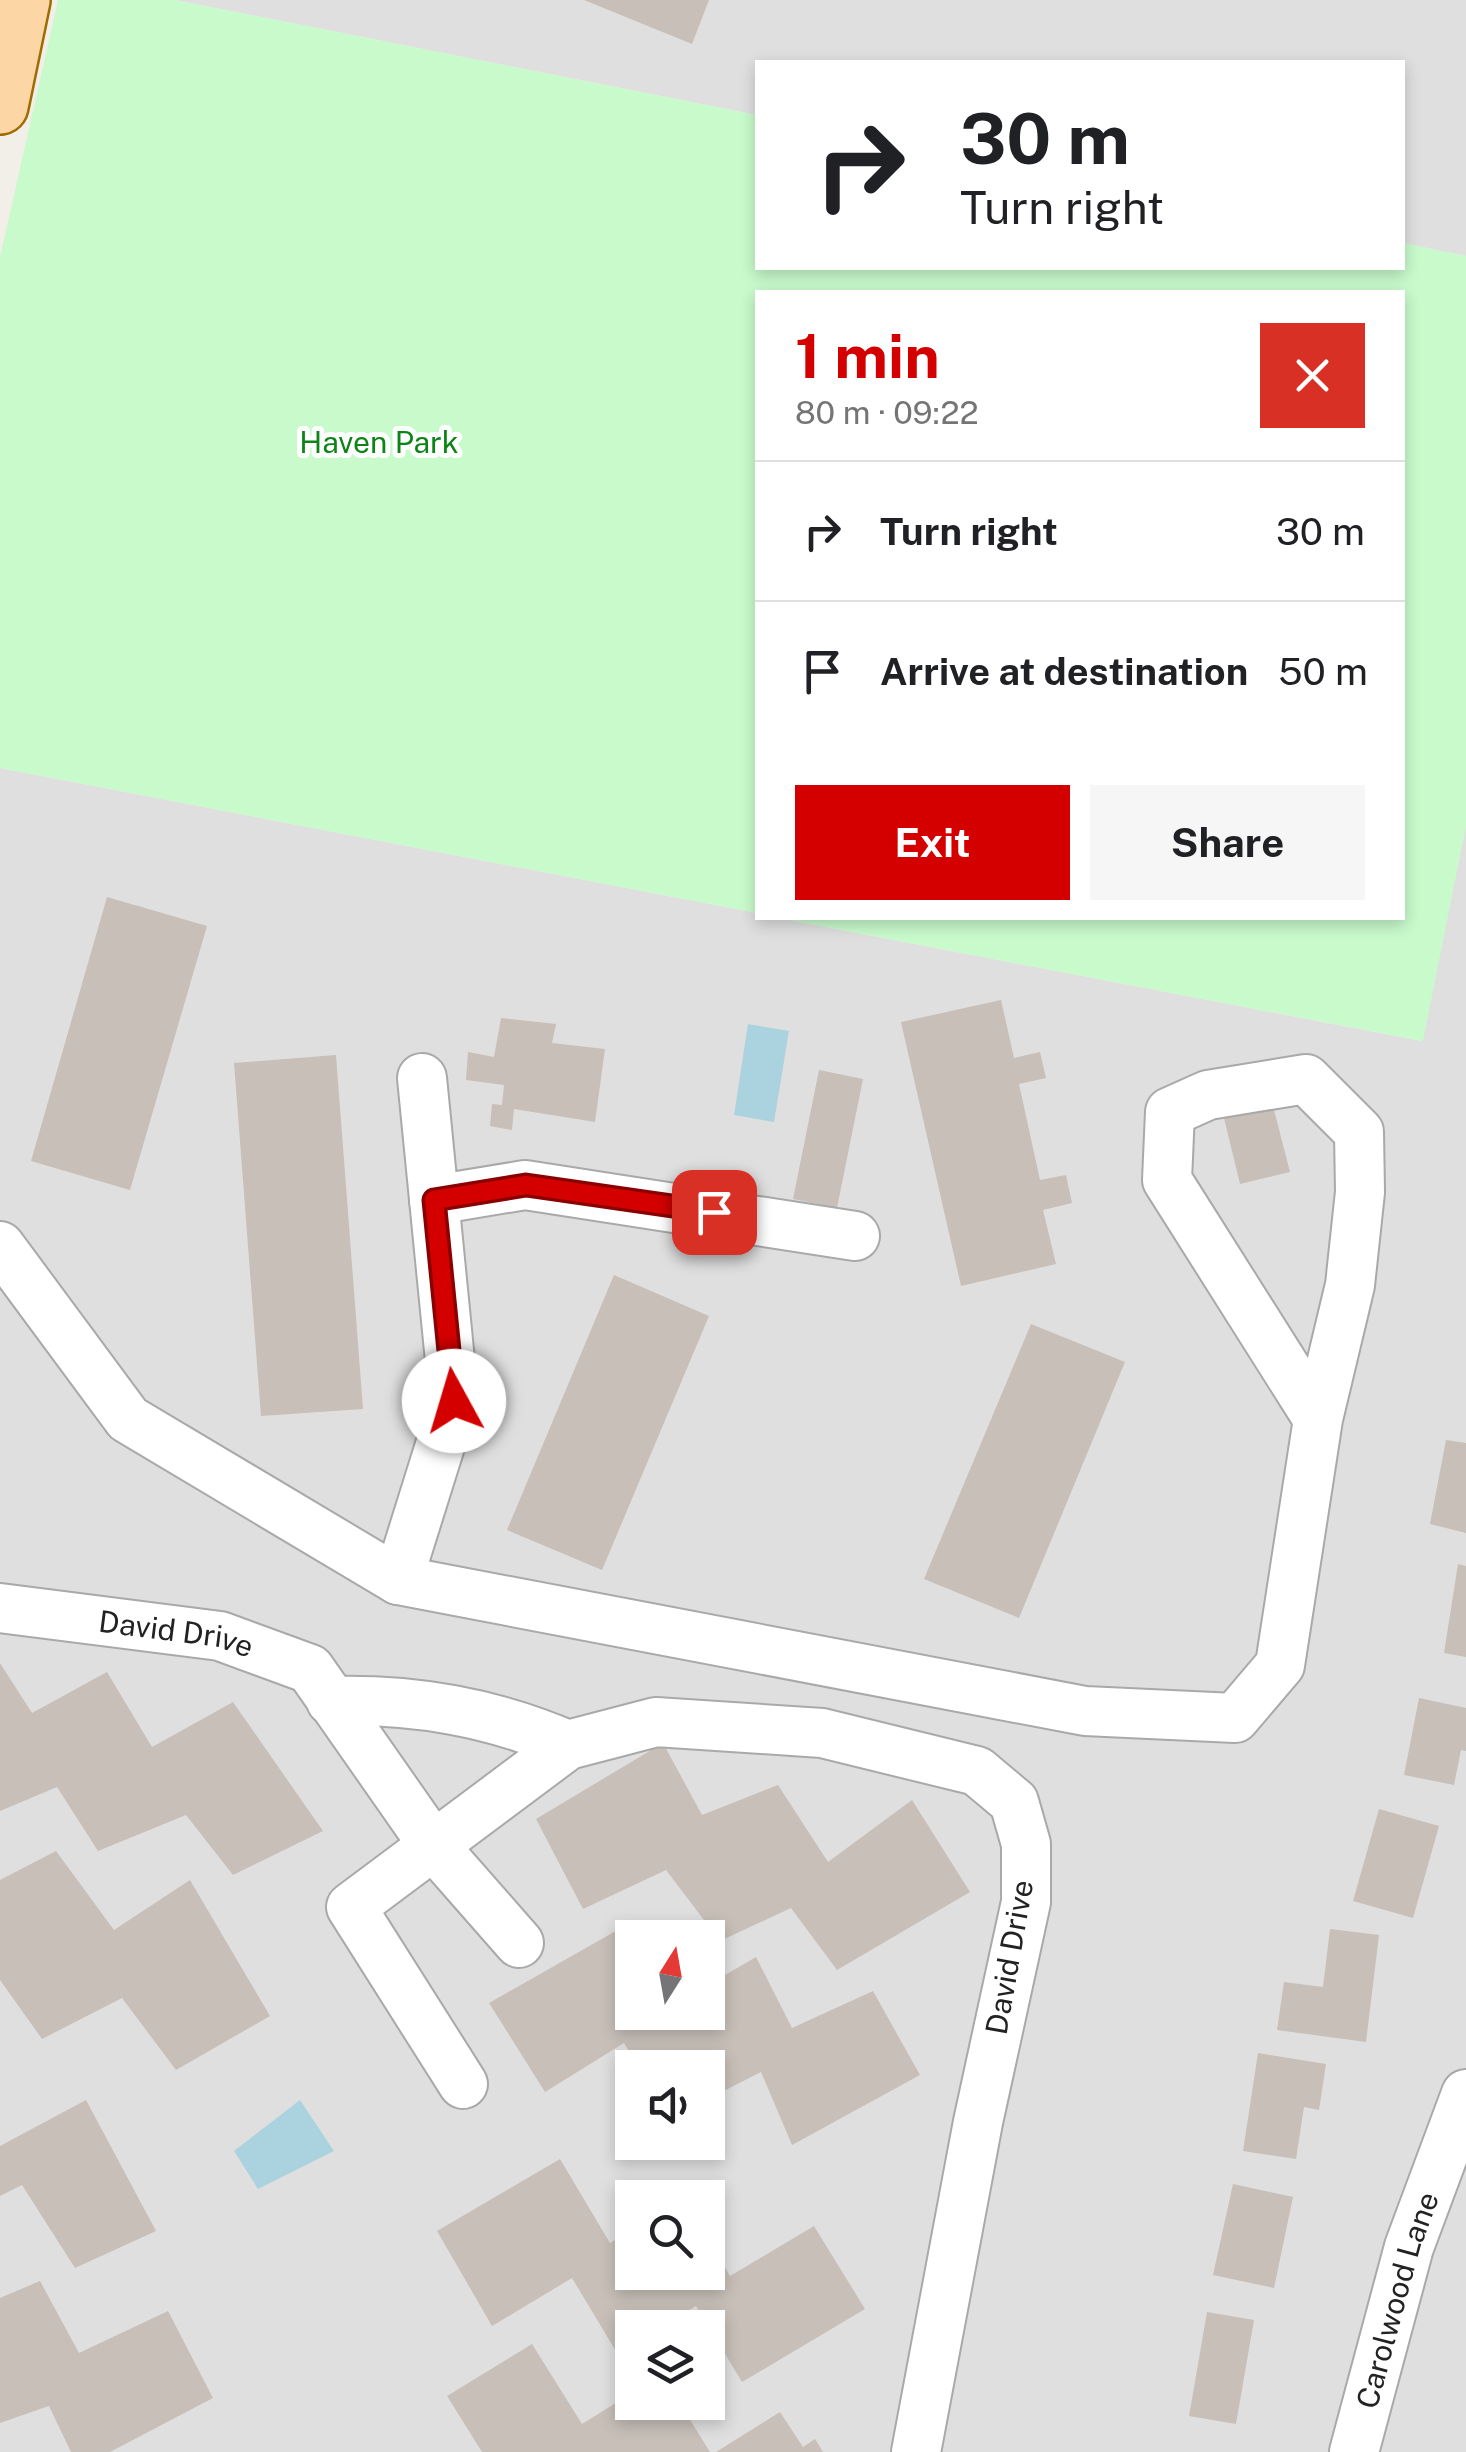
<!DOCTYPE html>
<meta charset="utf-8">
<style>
:root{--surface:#fff;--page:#f6f6f6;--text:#202124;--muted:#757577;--line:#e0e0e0;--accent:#d40000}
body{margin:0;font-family:"Public Sans",sans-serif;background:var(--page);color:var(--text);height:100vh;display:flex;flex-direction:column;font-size:38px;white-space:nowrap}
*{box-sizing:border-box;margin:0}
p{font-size:32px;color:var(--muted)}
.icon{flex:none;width:55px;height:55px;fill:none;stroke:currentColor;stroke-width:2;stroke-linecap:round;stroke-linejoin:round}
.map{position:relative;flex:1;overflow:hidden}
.drawer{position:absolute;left:755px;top:290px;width:650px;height:630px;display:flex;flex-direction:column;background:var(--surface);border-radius:0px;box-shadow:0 5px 15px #0003}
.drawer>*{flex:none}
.guide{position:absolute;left:755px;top:60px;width:650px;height:210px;border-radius:0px;box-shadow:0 5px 15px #0003;background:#fff;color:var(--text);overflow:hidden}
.needle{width:65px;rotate:11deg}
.buttons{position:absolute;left:615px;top:1920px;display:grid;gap:20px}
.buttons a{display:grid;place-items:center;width:110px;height:110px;border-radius:0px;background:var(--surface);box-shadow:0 5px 15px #0003;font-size:50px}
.pin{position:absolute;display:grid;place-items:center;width:85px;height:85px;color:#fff;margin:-42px;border-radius:20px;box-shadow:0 5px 15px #0006}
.me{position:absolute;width:110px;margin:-55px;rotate:354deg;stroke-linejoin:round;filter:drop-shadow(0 0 8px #0008)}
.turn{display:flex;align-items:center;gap:35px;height:210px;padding:0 40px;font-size:45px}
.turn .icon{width:130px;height:130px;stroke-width:2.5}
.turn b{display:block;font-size:70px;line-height:85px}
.round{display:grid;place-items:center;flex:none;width:105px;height:105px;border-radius:0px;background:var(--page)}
.headline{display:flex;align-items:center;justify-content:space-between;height:170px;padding:0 40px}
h1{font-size:60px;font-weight:700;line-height:75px;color:var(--accent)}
.action{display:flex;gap:20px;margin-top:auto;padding:20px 40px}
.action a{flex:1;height:115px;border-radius:0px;background:var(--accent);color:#fff;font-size:40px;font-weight:700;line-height:115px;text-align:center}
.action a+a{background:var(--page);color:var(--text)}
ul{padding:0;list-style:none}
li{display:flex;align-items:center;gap:30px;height:140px;padding:0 40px;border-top:2px solid var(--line)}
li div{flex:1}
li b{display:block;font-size:38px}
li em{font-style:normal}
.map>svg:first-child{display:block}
.residential{fill:#e0dfdf;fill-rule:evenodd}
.park{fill:#c8facc}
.water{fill:#aad3df}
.building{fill:#c7bfb8}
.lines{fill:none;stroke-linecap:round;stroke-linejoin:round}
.minor-casing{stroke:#a9a9a9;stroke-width:52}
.major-casing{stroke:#a06b00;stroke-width:60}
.minor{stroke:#fff;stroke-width:48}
.major{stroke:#fcd6a4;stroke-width:55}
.route-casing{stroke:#8a0000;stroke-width:25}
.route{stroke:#d40000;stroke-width:18}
.labels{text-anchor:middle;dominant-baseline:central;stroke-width:10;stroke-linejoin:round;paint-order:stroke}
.park-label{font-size:30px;fill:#0c8416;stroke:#fff}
.street-label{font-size:30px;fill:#222;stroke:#fff}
</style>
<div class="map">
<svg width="1466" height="2452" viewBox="0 0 1466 2452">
<rect width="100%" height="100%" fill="#f2efe9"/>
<!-- residential -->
<g class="residential">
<path d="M175,0H1466V256L1403,243L1402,62H758L757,115Z"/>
<path d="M0,768L757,913L758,918H779L1422,1041L1466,825V2452H0ZM632,1938H708V2012H632ZM632,2068H708V2142H632ZM632,2198H708V2272H632ZM632,2328H708V2402H632Z"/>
</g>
<!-- park -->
<path class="park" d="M58,0H175L757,115L758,268H1402L1403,243L1466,256V825L1423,1041L779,918H1402V292H758L757,913L0,768V257Z"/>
<!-- water -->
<g class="water">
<path d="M748,1024L789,1031L774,1122L734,1115Z"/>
<path d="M300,2100L334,2151L258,2189L234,2151Z"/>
</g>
<!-- building -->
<g class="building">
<path d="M584,0H709L692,44Z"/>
<path d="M107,897L207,926L130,1190L31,1161Z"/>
<path d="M1001,1000L1014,1058L1040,1052L1046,1078L1019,1084L1040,1180L1066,1175L1072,1203L1043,1210L1056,1264L961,1286L901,1022Z"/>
<path d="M501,1018L556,1024L552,1043L605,1049L595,1122L514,1109L512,1130L490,1126L492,1104L502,1105L504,1085L466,1080L468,1052L494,1057Z"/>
<path d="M336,1055L363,1409L261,1416L234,1063Z"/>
<path d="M819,1070L863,1079L837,1208L793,1199Z"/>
<path d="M1272,1102L1290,1172L1240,1184L1223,1114Z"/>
<path d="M614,1275L709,1316L602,1570L507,1530Z"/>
<path d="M1031,1324L1125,1362L1019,1618L924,1579Z"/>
<path d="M1446,1440L1466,1443V1533L1430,1524Z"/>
<path d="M1458,1564L1466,1566V1657L1444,1653Z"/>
<path d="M0,1663L32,1713L107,1672L152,1747L233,1702L323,1831L233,1875L186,1815L98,1851L57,1787L0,1811Z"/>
<path d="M1419,1698L1466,1708V1751L1461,1750L1454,1785L1404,1775Z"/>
<path d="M663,1743L702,1815L778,1785L828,1862L912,1800L970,1892L837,1970L791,1908L720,1941L666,1870L583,1909L536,1819Z"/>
<path d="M1379,1809L1439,1826L1413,1918L1353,1901Z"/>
<path d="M56,1851L114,1930L190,1880L270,2016L176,2070L122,1998L42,2039L0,1980V1880Z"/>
<path d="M621,1928L632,1944V2012H708V1985L756,1957L792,2028L873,1991L920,2075L792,2145L761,2072L708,2099V2068H639L624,2043L545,2092L489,2003Z"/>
<path d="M1330,1929L1379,1935L1366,2042L1277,2030L1284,1982L1323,1987Z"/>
<path d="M1258,2053L1326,2064L1319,2110L1304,2107L1296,2159L1243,2151Z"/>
<path d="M86,2100L156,2231L75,2268L22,2185L0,2196V2146Z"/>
<path d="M560,2159L610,2243L632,2230V2272H708V2238L730,2276L814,2226L865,2309L742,2382L696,2306L660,2328H632V2344L617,2353L572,2278L492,2326L437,2231Z"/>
<path d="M1233,2184L1293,2197L1274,2288L1213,2275Z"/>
<path d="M40,2281L79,2353L168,2311L213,2398L110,2452H71L49,2406L0,2423V2298Z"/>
<path d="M1207,2312L1254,2320L1236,2424L1189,2416Z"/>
<path d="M532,2344L582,2424L632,2393V2402H679L710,2452H482L447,2396Z"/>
<path d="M780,2412L803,2447L815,2439L823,2452H716Z"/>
</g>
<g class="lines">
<!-- minor casing -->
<g class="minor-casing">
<g id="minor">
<path d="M434,1200L525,1185L855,1236"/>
<path d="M0,1246L128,1419L398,1580L1085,1711L1235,1718L1280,1665L1318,1419L1350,1285L1360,1192L1359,1132L1306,1079L1208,1095L1170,1112L1167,1180L1318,1419"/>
<path d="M398,1580L454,1401L422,1078"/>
<path id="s1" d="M0,1608L220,1636L310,1669L433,1845L519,1943"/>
<path d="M331,1701C415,1699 491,1712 568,1745"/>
<path d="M463,2084L351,1907L568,1745L656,1722L822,1733L977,1771L1014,1802L1026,1844V1902L978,2122L916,2452"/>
<path id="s2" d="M1354,2452L1409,2247L1466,2094"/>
</g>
</g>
<!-- major casing -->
<g class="major-casing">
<path id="major" d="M0,106L22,0"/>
</g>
<!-- minor -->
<use href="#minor" class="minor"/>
<!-- major -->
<use href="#major" class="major"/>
</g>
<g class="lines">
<!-- route casing -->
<g class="route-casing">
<path id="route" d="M454,1401L434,1200L526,1185L714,1212"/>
</g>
<!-- route -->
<use href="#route" class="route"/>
</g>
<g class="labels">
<!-- park labels -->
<g class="park-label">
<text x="379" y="442">Haven Park</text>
</g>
<!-- street labels -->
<g class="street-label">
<text stroke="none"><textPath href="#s1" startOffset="178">David Drive</textPath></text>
<text transform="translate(1009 1957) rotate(-80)">David Drive</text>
<text stroke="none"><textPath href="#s2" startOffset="158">Carolwood Lane</textPath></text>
</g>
</g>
</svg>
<div class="buttons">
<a><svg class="needle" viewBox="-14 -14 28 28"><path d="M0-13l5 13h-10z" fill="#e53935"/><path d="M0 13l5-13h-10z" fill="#757577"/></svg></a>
<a><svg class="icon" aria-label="sound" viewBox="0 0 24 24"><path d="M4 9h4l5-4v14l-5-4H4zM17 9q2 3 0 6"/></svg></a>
<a><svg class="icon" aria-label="search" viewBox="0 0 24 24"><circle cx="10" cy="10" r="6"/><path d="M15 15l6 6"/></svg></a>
<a><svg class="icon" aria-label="layers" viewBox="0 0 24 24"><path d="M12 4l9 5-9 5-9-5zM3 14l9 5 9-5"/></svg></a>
</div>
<div class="pin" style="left:714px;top:1212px;background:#d93025"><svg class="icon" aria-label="arrive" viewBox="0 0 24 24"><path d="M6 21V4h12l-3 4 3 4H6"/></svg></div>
<svg class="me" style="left:454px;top:1401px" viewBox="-20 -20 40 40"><circle r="19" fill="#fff"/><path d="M0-13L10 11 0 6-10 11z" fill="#d40000"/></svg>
<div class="guide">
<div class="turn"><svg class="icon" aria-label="right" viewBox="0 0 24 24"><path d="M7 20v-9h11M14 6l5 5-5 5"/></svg><div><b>30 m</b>Turn right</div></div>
</div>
<section class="drawer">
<div class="headline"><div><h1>1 min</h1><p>80 m · 09:22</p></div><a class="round" style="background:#d93025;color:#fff"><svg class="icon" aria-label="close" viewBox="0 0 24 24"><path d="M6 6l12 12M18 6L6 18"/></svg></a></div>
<ul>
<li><svg class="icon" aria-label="right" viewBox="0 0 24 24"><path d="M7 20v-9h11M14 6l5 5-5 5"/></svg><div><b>Turn right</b></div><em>30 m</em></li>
<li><svg class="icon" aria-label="arrive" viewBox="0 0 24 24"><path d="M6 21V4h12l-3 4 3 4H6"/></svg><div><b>Arrive at destination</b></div><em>50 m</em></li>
</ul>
<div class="action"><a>Exit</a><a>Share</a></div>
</section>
</div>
